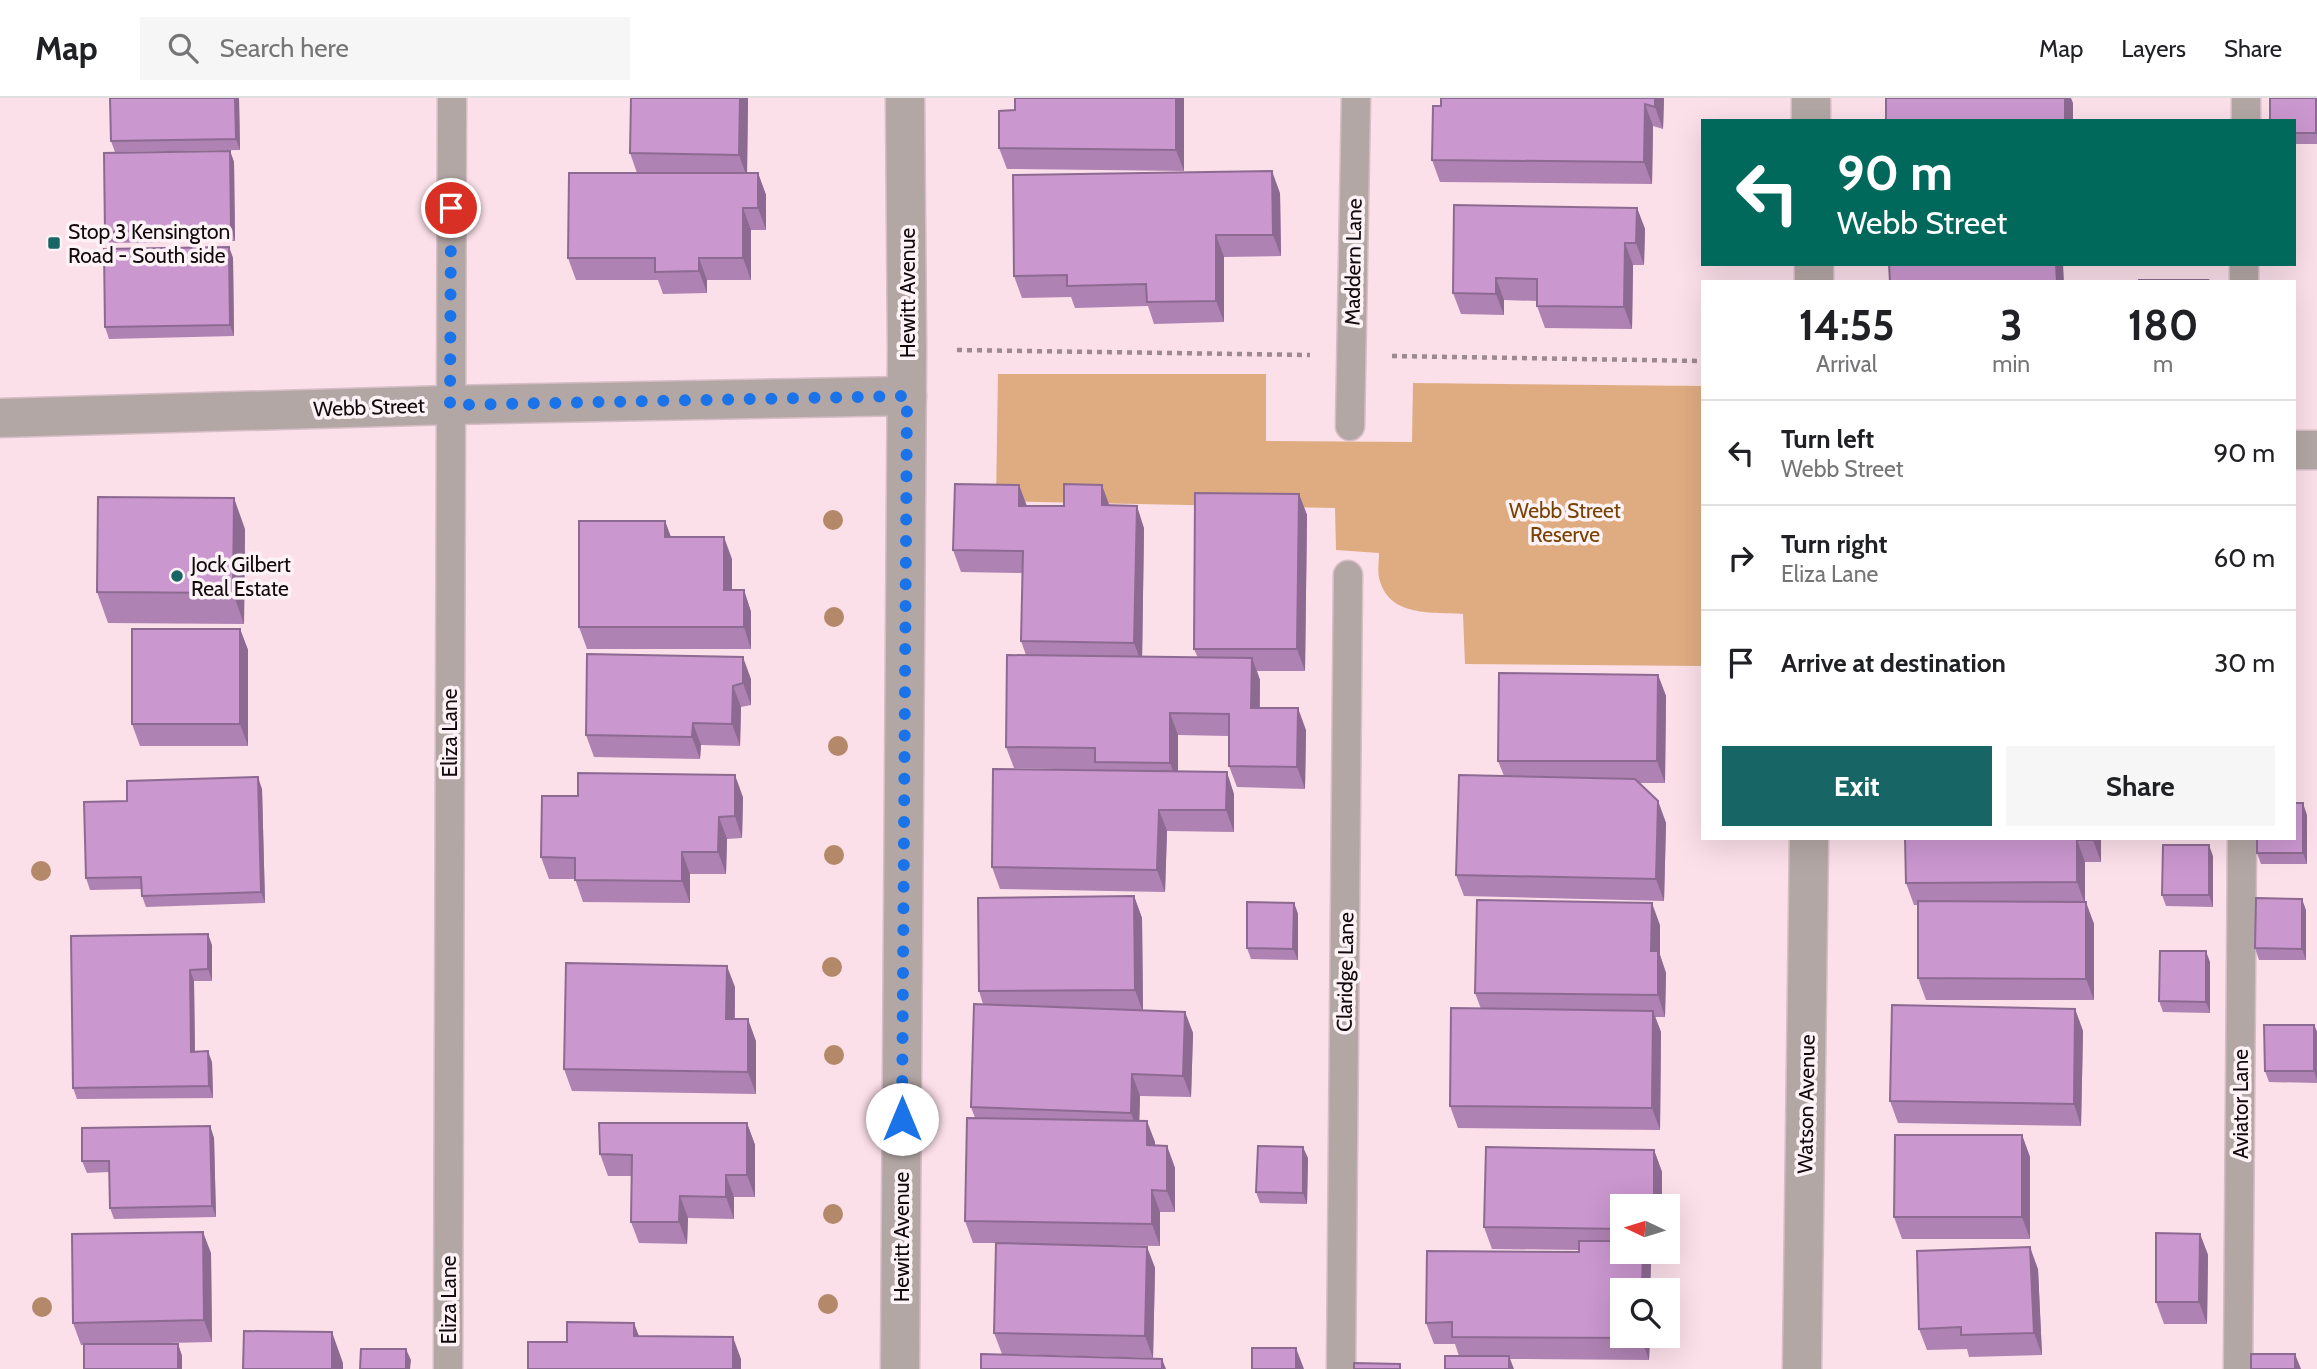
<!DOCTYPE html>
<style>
:root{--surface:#fff;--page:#f6f6f6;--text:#202124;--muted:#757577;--line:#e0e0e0;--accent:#176565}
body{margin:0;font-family:Cabin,sans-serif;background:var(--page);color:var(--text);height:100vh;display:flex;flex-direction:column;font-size:26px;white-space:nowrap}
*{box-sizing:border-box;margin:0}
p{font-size:23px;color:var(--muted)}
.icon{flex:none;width:38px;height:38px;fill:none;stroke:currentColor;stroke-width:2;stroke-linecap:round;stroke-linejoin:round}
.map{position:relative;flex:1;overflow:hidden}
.sheet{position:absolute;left:1701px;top:182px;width:595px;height:560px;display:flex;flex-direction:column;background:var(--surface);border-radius:0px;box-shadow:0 7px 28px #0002}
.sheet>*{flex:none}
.guide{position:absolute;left:1701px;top:21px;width:595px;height:147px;border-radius:0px;box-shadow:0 7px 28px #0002;background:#00695c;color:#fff;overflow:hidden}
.needle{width:46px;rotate:274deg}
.buttons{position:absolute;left:1610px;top:1096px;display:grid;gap:14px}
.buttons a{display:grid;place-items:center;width:70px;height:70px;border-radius:0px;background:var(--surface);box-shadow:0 7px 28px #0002;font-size:35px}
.pin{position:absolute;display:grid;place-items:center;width:60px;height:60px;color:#fff;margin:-30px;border:4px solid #fff;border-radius:50%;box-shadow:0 2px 7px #0007}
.me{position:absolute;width:77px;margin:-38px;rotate:0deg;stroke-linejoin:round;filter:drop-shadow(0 0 5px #0008)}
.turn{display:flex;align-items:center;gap:24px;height:147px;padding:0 21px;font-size:32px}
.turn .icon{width:91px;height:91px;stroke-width:2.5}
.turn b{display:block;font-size:49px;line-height:60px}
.eta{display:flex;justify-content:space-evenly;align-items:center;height:119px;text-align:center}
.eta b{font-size:42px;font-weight:700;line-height:49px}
.cta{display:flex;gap:14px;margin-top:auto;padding:14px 21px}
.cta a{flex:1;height:80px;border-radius:0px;background:var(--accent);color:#fff;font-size:28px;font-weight:700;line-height:80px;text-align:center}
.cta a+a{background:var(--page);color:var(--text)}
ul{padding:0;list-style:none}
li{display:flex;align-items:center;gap:21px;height:105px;padding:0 21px;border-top:2px solid var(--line)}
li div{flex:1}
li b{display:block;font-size:26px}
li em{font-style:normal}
header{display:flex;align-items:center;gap:42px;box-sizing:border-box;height:98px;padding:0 35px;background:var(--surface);border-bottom:2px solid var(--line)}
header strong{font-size:33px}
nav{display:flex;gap:38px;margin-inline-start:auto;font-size:24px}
.search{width:490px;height:63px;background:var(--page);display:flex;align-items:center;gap:18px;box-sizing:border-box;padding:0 24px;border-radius:0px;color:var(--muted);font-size:26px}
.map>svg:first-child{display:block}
.green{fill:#dfac82}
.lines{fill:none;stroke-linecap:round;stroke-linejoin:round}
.lane-casing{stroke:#d6bdc6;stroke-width:31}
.street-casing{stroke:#d6bdc6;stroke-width:41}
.path{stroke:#9d8990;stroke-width:4.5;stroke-dasharray:5 5;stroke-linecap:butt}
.lane{stroke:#b3a7a5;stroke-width:28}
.street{stroke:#b3a7a5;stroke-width:38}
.tree{fill:#b48969}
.wall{fill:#ae82b2}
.shaded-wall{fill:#8d6a91}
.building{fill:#ca97cf;stroke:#8d6a91;stroke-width:2}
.route{stroke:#1a73e8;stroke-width:12;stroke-dasharray:0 21.6}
.poi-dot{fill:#176565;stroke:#fdf2f5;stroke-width:2.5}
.labels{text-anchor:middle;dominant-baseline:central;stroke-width:7;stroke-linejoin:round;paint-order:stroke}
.poi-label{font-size:21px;fill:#11090c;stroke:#fdf2f5;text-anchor:start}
.street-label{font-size:21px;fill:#11090c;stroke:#fdf2f5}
.park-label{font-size:21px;fill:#794201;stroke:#fdf2f5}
</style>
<header>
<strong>Map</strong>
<div class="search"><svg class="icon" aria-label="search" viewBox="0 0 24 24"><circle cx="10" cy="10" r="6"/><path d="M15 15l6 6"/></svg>Search here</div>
<nav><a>Map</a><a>Layers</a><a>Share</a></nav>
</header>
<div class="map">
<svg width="2317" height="1271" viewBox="0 0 2317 1271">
<rect width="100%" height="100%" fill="#fbdfe9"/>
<!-- green -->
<path class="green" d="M998,276H1266V343L1412,344L1413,285L1703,288V568L1465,566L1463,516C1433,514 1390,519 1380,483C1377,475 1379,463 1379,455L1336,452L1335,410L996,403Z"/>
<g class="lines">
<!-- lane casing -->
<g class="lane-casing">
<g id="lane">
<path d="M2246,23V0"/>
<path d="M2244,184V166"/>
<path d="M1350,328L1356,0"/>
<path d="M448,1271L452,0"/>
<path d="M1341,1271L1348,477"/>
<path d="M2238,1271L2242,740"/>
</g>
</g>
<!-- street casing -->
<g class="street-casing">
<g id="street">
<path d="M1811,0V23"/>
<path d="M1814,166V184"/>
<path d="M0,320L450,307L907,298"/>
<path d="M2294,352H2317"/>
<path d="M900,1271L907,251L905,0"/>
<path d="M1802,1271L1809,740"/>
</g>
</g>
<!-- path -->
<g class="path">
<path d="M957,252L1310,257"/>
<path d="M1392,258L1703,263"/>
</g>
<!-- lane -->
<use href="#lane" class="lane"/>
<!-- street -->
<use href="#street" class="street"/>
</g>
<!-- trees -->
<g class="tree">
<circle cx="833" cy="422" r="10"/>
<circle cx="834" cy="519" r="10"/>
<circle cx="838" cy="648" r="10"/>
<circle cx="834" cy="757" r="10"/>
<circle cx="41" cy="773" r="10"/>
<circle cx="832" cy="869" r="10"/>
<circle cx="834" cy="957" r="10"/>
<circle cx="833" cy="1116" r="10"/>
<circle cx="828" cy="1206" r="10"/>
<circle cx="42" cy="1209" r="10"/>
</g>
<!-- wall -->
<g class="wall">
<path d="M239,0L240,52L115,54L111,43Z"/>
<path d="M748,0L747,75H758L766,97V132H751V182H707V195L663,196L658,182H576L568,160L637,75L630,55Z"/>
<path d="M1015,0H1184V73L1007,71L999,50L1015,12Z"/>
<path d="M1664,0L1663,31L1653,28L1652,86L1440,84L1432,62Z"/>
<path d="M2317,0V46H2294V23Z"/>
<path d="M230,53L234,64L235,143L109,145L105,134Z"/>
<path d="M1280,95L1281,158L1224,159V224L1154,226L1148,208L1075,210L1071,199L1022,200L1014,178Z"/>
<path d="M1637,110L1645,131L1644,167H1633L1632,231L1545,230L1537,208V203L1504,202V217L1461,216L1453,195Z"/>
<path d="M229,149L233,160L234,238L109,241L105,229Z"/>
<path d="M1019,387L1027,408L1110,407L1144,430L1142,559L1198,560L1194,551L1299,396L1307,417L1305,573H1257L1260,582V610L1306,632L1305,691L1237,689L1229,668V638L1178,637V674L1234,696V734L1167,733L1165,794L1000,791L992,769L1098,672L1014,670L1006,649L1026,557L1021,543L1023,475L961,474L953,452Z"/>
<path d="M665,423L671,439L732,461V492H744L751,514V551H587L579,529Z"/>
<path d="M245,431L244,526L108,525L97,494Z"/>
<path d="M240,531L248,552V648H140L132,626Z"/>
<path d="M1658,577L1666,598L1665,685H1639L1658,703L1666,725L1664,803L1464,798L1456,777L1504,678L1498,663Z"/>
<path d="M751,581V607L741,609L740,648L701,647L700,661L594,659L586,637Z"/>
<path d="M262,691L265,805L146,809L142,798V791L90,792L86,780L127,703Z"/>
<path d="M743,699L742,740L727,741L726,776H690V805L583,804L575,781H549L541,759Z"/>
<path d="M2307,717V766H2261L2257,755Z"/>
<path d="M1905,740H2101V764H2085V804L2094,826V902H1926L1918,880V807H1914L1906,785Z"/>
<path d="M2213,758V809L2166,808L2162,797Z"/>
<path d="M1134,798L1142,820L1143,912L1185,914L1193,935L1191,999L1140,998L1139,1023L1155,1044V1047L1167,1048L1175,1070V1114H1160V1148L1074,1147L1147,1149L1155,1170L1153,1260L1002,1256L994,1235L996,1145H973L965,1123L975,1020L971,1009L983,906L979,893Z"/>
<path d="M1294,805L1298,816V862L1251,861L1247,850Z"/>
<path d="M2306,812V862H2259L2255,850Z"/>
<path d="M1660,827V857L1666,875L1665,919H1655L1661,934L1660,1032L1458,1030L1450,1008L1481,911L1475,895Z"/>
<path d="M212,847V883H194L195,953L212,964L213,1000L77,1001L73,990Z"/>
<path d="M2210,864V915L2163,914L2159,903Z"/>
<path d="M735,889V921L756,943V996L572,993L564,971Z"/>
<path d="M2075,911L2083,933L2081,1028L1898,1025L1890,1003Z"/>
<path d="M2314,927L2317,934V985L2269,984L2265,973Z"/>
<path d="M747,1025L755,1047V1099H734V1121L688,1120L687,1146L639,1145L631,1124L632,1078H608L600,1056Z"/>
<path d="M210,1028L214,1040L216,1119L114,1121L110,1110L109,1074L87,1075L82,1063Z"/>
<path d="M2022,1037L2030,1059V1141H1902L1894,1119Z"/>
<path d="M1654,1052L1662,1074L1622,1108V1153L1651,1165L1650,1192H1622V1237H1650L1649,1262L1510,1261L1459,1258L1455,1246H1434L1426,1225L1579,1154V1152L1492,1151L1484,1129Z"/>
<path d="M1308,1060L1307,1106L1260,1105L1256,1094Z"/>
<path d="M2200,1136L2208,1157L2207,1226H2164L2156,1204Z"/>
<path d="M211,1155L212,1244L124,1246H178L182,1258V1271H84V1247H81L73,1225Z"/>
<path d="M2038,1171L2042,1257L1969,1259L1967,1251L1927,1252L1919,1231Z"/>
</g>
<!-- shaded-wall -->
<g class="shaded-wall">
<path d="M235,0H239L240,52L236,41Z"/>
<path d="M740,0H748L747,79L739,57Z"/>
<path d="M1176,0H1184V73L1176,52Z"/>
<path d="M1655,0H1664L1663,31L1655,9Z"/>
<path d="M2065,0H2071L2073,5V23H2065Z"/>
<path d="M2316,0H2317V39L2316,35Z"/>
<path d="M1645,6L1653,28L1652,86L1644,64Z"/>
<path d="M230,53L234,64L235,143L231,131Z"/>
<path d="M1272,73L1280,95L1281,158L1273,137Z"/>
<path d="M758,75L766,97V132L758,110Z"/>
<path d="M743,110L751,132V182L743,160Z"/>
<path d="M1637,110L1645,131L1644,167L1636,145Z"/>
<path d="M1216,137L1224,159V224L1216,203Z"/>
<path d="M1625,145L1633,167L1632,231L1624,209Z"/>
<path d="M229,149L233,160L234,238L230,227Z"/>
<path d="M699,160L707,182V195L699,173Z"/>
<path d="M2056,166H2063L2064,184H2057Z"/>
<path d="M1496,180L1504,202V217L1496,196Z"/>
<path d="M1019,387L1027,409L1019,408Z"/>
<path d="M1102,387L1110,409L1102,407Z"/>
<path d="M1299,396L1307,417L1305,573L1297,551Z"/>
<path d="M234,400L245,431L244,526L233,495Z"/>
<path d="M1137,408L1144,430L1142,567L1134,545Z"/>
<path d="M665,423L673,445L665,439Z"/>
<path d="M724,439L732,461V514L724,492Z"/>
<path d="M744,492L751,514V551L744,529Z"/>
<path d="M240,531L248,552V648L240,626Z"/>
<path d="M743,559L751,581V607L743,585Z"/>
<path d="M1252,560L1260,582L1259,632L1251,610Z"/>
<path d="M1658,577L1666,598L1665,685L1657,663Z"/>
<path d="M733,588L741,609L740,648L732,626Z"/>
<path d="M1298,610L1306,632L1305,691L1297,669Z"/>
<path d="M1170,615L1178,637V687L1170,665Z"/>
<path d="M693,625L701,647L700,661L692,639Z"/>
<path d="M1227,674L1234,696V734L1226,712Z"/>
<path d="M735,677L743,699L742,740L735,718Z"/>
<path d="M258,679L262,691L265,805L261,794Z"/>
<path d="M1658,703L1666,725L1664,803L1656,781Z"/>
<path d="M2303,705L2307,717V766L2303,755Z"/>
<path d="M1159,712L1167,733L1165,794L1157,772Z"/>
<path d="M719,719L727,741L726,776L718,754Z"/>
<path d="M2093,740H2101V764L2093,742Z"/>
<path d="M2077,742L2085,764V806L2077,784Z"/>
<path d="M2209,747L2213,758V809L2209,797Z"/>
<path d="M682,754L690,776V805L682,783Z"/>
<path d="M1134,798L1142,820L1143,914L1135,892Z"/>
<path d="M2302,801L2306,812V862L2302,851Z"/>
<path d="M2086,804L2094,826V902L2086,881Z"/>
<path d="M1294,805L1298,816V862L1293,851Z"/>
<path d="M1652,805L1660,827V857L1666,875L1665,919L1658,897L1651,853Z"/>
<path d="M208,836L212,847V883L208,871Z"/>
<path d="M2206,853L2210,864V915L2206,904Z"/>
<path d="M727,868L735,889L734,942L726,921Z"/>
<path d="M190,872L194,883L195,965L191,954Z"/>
<path d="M2075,911L2083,933L2081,1028L2074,1006Z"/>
<path d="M1653,913L1661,934L1660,1032L1652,1010Z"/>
<path d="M1185,914L1193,935L1191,999L1183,978Z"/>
<path d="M748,921L756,943V996L748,974Z"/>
<path d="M2314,927L2317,934V982L2314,973Z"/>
<path d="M208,953L212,964L213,1000L209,988Z"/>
<path d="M1132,976L1140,998L1139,1036L1131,1015Z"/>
<path d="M1147,1023L1155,1044V1069L1147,1047Z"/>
<path d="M747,1025L755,1047V1099L747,1077Z"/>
<path d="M210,1028L214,1040L216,1119L212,1108Z"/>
<path d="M2022,1037L2030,1059V1141L2022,1119Z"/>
<path d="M1167,1048L1175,1070V1114L1167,1093Z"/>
<path d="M1303,1049L1308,1060L1307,1106L1303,1095Z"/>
<path d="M1654,1052L1662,1074V1108H1654Z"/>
<path d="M726,1077L734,1099V1121L726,1099Z"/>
<path d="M1152,1092L1160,1114V1148L1152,1126Z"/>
<path d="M680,1098L688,1120L687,1146L679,1124Z"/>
<path d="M203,1134L211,1155L212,1244L204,1222Z"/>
<path d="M2200,1136L2208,1157L2207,1226L2199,1204Z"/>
<path d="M1147,1149L1155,1170L1153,1260L1145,1238Z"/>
<path d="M2030,1149L2038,1171L2042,1257L2034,1235Z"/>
<path d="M1643,1153H1646L1651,1165L1650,1192H1642Z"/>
<path d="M634,1225L642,1246L634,1238Z"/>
<path d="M332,1234L343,1265V1271H332Z"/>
<path d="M1641,1237H1650L1649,1262L1641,1240Z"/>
<path d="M733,1239L741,1261V1271H733Z"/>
<path d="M178,1246L182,1258V1271H178Z"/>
<path d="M1296,1250L1304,1271H1296Z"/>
<path d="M406,1251L411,1262L410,1271H406Z"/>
<path d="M2295,1256L2301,1271H2295Z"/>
<path d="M1509,1258L1514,1271H1509Z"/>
<path d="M1162,1261L1166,1271H1162Z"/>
</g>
<!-- building -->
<g class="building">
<path d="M110,0H235L236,41L111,43Z"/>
<path d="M631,0H740L739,57L630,55Z"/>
<path d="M1015,0H1176V52L999,50V13L1015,12Z"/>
<path d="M1441,0H1655V9L1645,6L1644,64L1432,62L1433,8H1441Z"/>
<rect x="1886" y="0" width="179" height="23"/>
<path d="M2270,0H2316V35H2294V23H2270Z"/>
<path d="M230,53L231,131L105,134L104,55Z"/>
<path d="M1272,73L1273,137H1216V203L1147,204L1146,186L1067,188V177L1014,178L1013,77Z"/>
<path d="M569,75H758V110H743V160H699V173L655,174V160H568Z"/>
<path d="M1454,107L1637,110L1636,145H1625L1624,209L1537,208V181L1496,180V196L1453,195Z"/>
<path d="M229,149L230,227L105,229L104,151Z"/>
<path d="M1889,166H2056L2057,184H1890Z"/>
<path d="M2139,182H2208L2207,184H2139Z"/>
<path d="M955,386L1019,387V408H1064V386L1102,387V407L1137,408L1134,545L1021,543L1023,453L953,452Z"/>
<path d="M1195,395L1299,396L1297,551H1194Z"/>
<path d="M98,399L234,400L233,495L97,494Z"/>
<path d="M579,423H665V439H724V492H744V529H579Z"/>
<rect x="132" y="531" width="108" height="95"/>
<path d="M587,556L743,559V585L733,588L732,626L693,625L692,639L586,637Z"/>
<path d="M1007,557L1252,560L1251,610H1298L1297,669L1229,668V616L1170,615V665L1095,664V650L1006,649Z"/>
<path d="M1499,575L1658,577L1657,663H1498Z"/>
<path d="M993,671L1227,674L1226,712H1159L1157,772L992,769Z"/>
<path d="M578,675L735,677V718L719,719L718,754H682V783L575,782V760L541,759L542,698H578Z"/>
<path d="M1459,677L1635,681L1658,703L1656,781L1456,777Z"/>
<path d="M258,679L261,794L142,798L141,779L86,780L84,704L127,703V683Z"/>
<path d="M2294,705H2303V755H2257V740H2294Z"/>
<path d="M1905,740H2093V742H2077V784L1906,785Z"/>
<path d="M2163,747H2209V797H2162Z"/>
<path d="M1134,798L1135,892L979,893L978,800Z"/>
<path d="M2256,800L2302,801V851L2255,850Z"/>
<path d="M1477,802L1652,805L1651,853H1658V897L1475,895Z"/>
<path d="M1918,803L2086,804V881L1918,880Z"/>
<path d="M1247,804L1294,805L1293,851L1247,850Z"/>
<path d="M208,836V871L190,872L191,954L208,953L209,988L73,990L71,838Z"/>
<path d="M2160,853H2206V904L2159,903Z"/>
<path d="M566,865L727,868L726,921H748V974L564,971Z"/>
<path d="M974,906L1185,914L1183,978L1132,976L1131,1015L971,1009Z"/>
<path d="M1892,907L2075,911L2074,1006L1890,1003Z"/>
<path d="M1451,910L1653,913L1652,1010L1450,1008Z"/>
<path d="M2264,927H2314V973H2265Z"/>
<path d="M967,1020L1147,1023V1047L1167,1048V1093L1152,1092V1126L965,1123Z"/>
<path d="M599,1025H747V1077H726V1099L680,1098L679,1124H631L632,1057L600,1056Z"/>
<path d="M210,1028L212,1108L110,1110L109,1063H82V1030Z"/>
<path d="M1895,1037H2022V1119H1894Z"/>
<path d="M1258,1048L1303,1049V1095L1256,1094Z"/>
<path d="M1486,1049L1654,1052V1108H1622V1131L1484,1129Z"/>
<path d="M203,1134L204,1222L73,1225L72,1136Z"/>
<path d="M2156,1135L2200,1136L2199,1204H2156Z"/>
<path d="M1579,1143H1622V1153H1643L1642,1192H1622V1237H1641V1240L1452,1239V1224L1426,1225L1427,1153L1579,1154Z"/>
<path d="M996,1145L1147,1149L1145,1238L994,1235Z"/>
<path d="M2030,1149L2034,1235L1961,1237V1229L1919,1231L1917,1153Z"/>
<path d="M567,1224L634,1225V1238L733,1239V1271H528V1244H567Z"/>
<path d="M244,1233L332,1234V1271H243Z"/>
<rect x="84" y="1246" width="94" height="25"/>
<rect x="1252" y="1250" width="44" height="21"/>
<path d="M361,1251H406V1271H360Z"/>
<path d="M981,1256L1162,1261V1271H981Z"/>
<rect x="2251" y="1256" width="44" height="15"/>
<rect x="1445" y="1258" width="64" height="13"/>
<path d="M1354,1265L1400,1266V1271H1354Z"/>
</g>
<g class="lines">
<!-- route -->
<path class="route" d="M451,110L450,307L907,298L902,1021"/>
</g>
<!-- markers -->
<g class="poi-dot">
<rect x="47" y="138" width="14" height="14" rx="3.5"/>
<circle cx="177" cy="478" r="7"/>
</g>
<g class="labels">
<!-- poi labels -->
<g class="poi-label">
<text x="68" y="133">Stop 3 Kensington<tspan x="68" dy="24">Road - South side</tspan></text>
<text x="191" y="466">Jock Gilbert<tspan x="191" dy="24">Real Estate</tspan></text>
</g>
<!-- street labels -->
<g class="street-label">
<text transform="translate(1353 164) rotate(-89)">Maddern Lane</text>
<text transform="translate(907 195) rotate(-90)">Hewitt Avenue</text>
<text transform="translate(369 309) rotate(-2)">Webb Street</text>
<text transform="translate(449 635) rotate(-90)">Eliza Lane</text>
<text transform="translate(1345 874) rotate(-89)">Claridge Lane</text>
<text transform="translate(1806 1006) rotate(-89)">Watson Avenue</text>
<text transform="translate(2240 1006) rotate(-90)">Aviator Lane</text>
<text transform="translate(901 1139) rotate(-90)">Hewitt Avenue</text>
<text transform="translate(448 1202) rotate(-90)">Eliza Lane</text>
</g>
<!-- park labels -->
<g class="park-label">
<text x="1565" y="412">Webb Street<tspan x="1565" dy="24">Reserve</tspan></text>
</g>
</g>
</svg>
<div class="buttons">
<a><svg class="needle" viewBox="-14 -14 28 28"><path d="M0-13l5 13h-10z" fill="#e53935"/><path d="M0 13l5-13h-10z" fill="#757577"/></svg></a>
<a><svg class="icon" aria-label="search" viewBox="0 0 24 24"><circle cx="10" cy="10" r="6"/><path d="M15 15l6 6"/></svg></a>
</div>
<div class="pin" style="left:451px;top:110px;background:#d93025"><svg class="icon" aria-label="arrive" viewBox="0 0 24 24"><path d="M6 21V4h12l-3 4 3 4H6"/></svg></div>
<svg class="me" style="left:902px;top:1021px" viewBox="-20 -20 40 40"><circle r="19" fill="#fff"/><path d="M0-13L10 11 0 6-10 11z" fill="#1a73e8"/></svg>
<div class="guide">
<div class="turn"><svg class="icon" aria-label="left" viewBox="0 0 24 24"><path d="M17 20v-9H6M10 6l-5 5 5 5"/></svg><div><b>90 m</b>Webb Street</div></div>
</div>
<section class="sheet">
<div class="eta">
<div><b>14:55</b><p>Arrival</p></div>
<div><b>3</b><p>min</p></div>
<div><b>180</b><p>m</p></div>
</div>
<ul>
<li><svg class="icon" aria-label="left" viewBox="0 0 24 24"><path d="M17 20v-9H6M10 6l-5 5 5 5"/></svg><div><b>Turn left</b><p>Webb Street</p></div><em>90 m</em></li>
<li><svg class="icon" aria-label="right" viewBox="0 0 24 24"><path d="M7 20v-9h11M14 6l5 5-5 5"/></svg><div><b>Turn right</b><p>Eliza Lane</p></div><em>60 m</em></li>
<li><svg class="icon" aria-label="arrive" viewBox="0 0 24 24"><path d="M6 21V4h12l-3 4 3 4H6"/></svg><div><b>Arrive at destination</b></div><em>30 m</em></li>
</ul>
<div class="cta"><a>Exit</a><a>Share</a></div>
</section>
</div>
